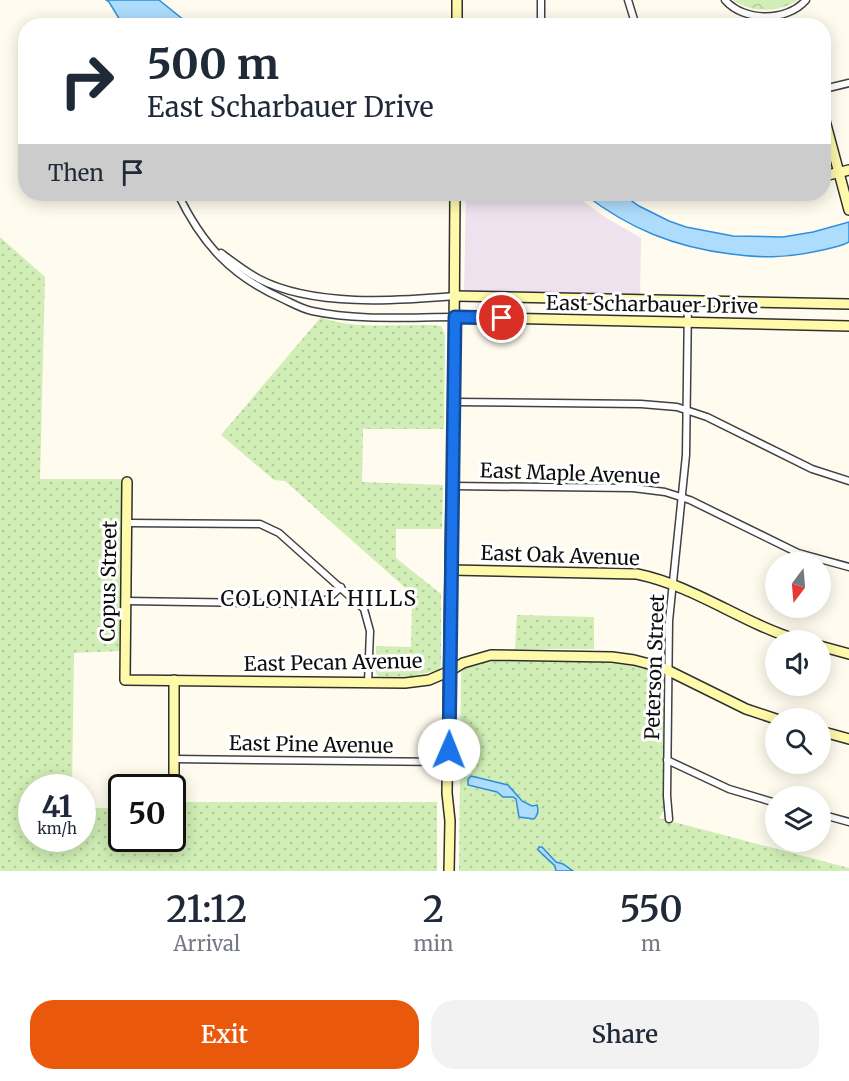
<!DOCTYPE html>
<style>
:root{--surface:#fff;--page:#f2f2f3;--text:#1f2937;--muted:#747a83;--accent:#ea580c}
body{margin:0;font-family:Merriweather,serif;background:var(--page);color:var(--text);height:100vh;display:flex;flex-direction:column;font-size:22px;white-space:nowrap}
*{box-sizing:border-box;margin:0}
p{font-size:20px;color:var(--muted)}
.icon{flex:none;width:33px;height:33px;fill:none;stroke:currentColor;stroke-width:2;stroke-linecap:round;stroke-linejoin:round}
.map{position:relative;height:871px;overflow:hidden}
.details{display:flex;flex-direction:column;background:var(--surface);flex:1}
.details>*{flex:none}
.hud{position:absolute;left:18px;top:18px;width:813px;height:183px;border-radius:24px;box-shadow:0 3px 15px #0003;background:#fff;color:var(--text);overflow:hidden}
.needle{width:39px;rotate:196deg}
.tools{position:absolute;left:765px;top:552px;display:grid;gap:12px}
.tools a{display:grid;place-items:center;width:66px;height:66px;border-radius:50%;background:var(--surface);box-shadow:0 3px 15px #0003;font-size:30px}
.speed{position:absolute;left:18px;top:774px;display:flex;gap:12px;font-size:30px;font-weight:700;text-align:center}
.speed>*{display:grid;place-content:center;width:78px;height:78px;border-radius:50%;background:var(--surface);box-shadow:0 3px 15px #0003;line-height:1}
.speed small{font-size:15px;font-weight:400}
.speed .limit{border:3px solid #111;border-radius:9px;background:#fff;color:#111}
.pin{position:absolute;display:grid;place-items:center;width:51px;height:51px;color:#fff;margin:-26px;border:3px solid #fff;border-radius:50%;box-shadow:0 2px 6px #0007}
.me{position:absolute;width:66px;margin:-33px;rotate:1deg;stroke-linejoin:round;filter:drop-shadow(0 0 4px #0008)}
.turn{display:flex;align-items:center;gap:21px;height:126px;padding:0 30px;font-size:27px}
.turn .icon{width:78px;height:78px;stroke-width:2.5}
.turn b{display:block;font-size:42px;line-height:51px}
.then{display:flex;align-items:center;height:57px;padding:0 30px;background:#0003;gap:12px;font-size:22px}
.eta{display:flex;justify-content:space-evenly;align-items:center;height:102px;text-align:center}
.eta b{font-size:36px;font-weight:600;line-height:42px}
.primary-button{display:flex;gap:12px;margin-top:auto;padding:12px 30px}
.primary-button a{flex:1;height:69px;border-radius:24px;background:var(--accent);color:#fff;font-size:24px;font-weight:600;line-height:69px;text-align:center}
.primary-button a+a{background:var(--page);color:var(--text)}
.map>svg:first-child{display:block}
.industrial{fill:#ede2ee}
.grass{fill:url(#grass-dots)}
.park{fill:url(#park-crowns)}
.water{fill:#aedcfc;stroke:#2e8fda;stroke-width:1.5}
.lines{fill:none;stroke-linecap:round;stroke-linejoin:round}
.street-casing{stroke:#414141;stroke-width:9}
.secondary-casing{stroke:#303030;stroke-width:12}
.street{stroke:#fff;stroke-width:6}
.secondary{stroke:#fff9aa;stroke-width:9}
.route-casing{stroke:#114b97;stroke-width:15}
.route{stroke:#1a73e8;stroke-width:10}
.labels{text-anchor:middle;dominant-baseline:central;stroke-width:6;stroke-linejoin:round;paint-order:stroke}
.street-label{font-size:20px;fill:#0e0e0e;stroke:#fff}
.neighbourhood-label{font-size:21px;letter-spacing:1.5px;fill:#0e0e0e;stroke:#fff}
</style>
<div class="map">
<svg width="849" height="871" viewBox="0 0 849 871">
<defs>
<pattern id="grass-dots" width="8" height="8" patternUnits="userSpaceOnUse" patternTransform="scale(1.5)"><rect width="8" height="8" fill="#d0eeb5"/><path d="M2 2h.1M6 6h.1" fill="none" stroke="#b1cb9a" stroke-width="1.8" stroke-linecap="round"/></pattern>
<pattern id="park-crowns" width="20" height="18" patternUnits="userSpaceOnUse" patternTransform="scale(1.5)"><rect width="20" height="18" fill="#d0eeb5"/><path d="M2 6a3 3 0 1 1 6 0M12 15a3 3 0 1 1 6 0" fill="none" stroke="#b1cb9a"/></pattern>
</defs>
<rect width="100%" height="100%" fill="#fffcef"/>
<!-- industrial -->
<path class="industrial" d="M466,194H574L603,216L641,238L640,297L468,294L464,292Z"/>
<!-- grass -->
<g class="grass">
<path d="M0,237L45,277L40,479H121V651L74,653L72,787L32,788V838H82L83,808H121L122,838H172L173,805L178,802H437V871H0Z"/>
<path d="M321,317C349,330 402,324 434,325L441,326L445,334L444,429H363L362,482L443,485L442,529H396V558L441,594V666L439,670L409,677L378,676L376,673V646L411,647L412,603L410,592L285,481L274,480L221,435Z"/>
<path d="M517,615L594,617V649H515Z"/>
<path d="M493,661C524,661 645,657 664,677V810L659,818L849,868V871H459L461,674L462,670L481,663Z"/>
</g>
<!-- park -->
<path class="park" d="M733,0H798C778,13 752,13 733,0Z"/>
<!-- water -->
<g class="water">
<path d="M106,0H159L190,25H123L109,2Z"/>
<path d="M584,194H622L639,206L669,221L686,227L733,236L783,237L813,232L849,222V242C839,248 825,249 813,252C784,258 761,258 731,254C674,247 630,229 584,194Z"/>
<path d="M471,776L508,785L522,801L532,806L537,805C539,811 538,815 534,819L519,817L516,799L513,797H503L497,792L468,785V779Z"/>
<path d="M539,847H542L556,862L563,864L573,871H556L555,866L538,850Z"/>
</g>
<g class="lines">
<!-- street casing -->
<g class="street-casing">
<g id="street">
<path d="M541,0V26"/>
<path d="M628,0L636,26"/>
<path d="M725,0C744,22 787,22 806,0"/>
<path d="M824,89L849,83"/>
<path d="M178,194C202,244 231,276 283,299C292,303 302,309 312,311C359,321 408,317 455,317"/>
<path d="M221,253C233,262 246,272 259,279C313,307 396,301 455,296"/>
<path d="M454,402L641,404L677,407L707,417L812,469L849,481"/>
<path d="M453,486L633,488L665,492L690,500L798,553L849,567"/>
<path d="M127,523L260,524L279,533L364,609L370,631L368,683"/>
<path d="M126,601L315,604L328,599L341,587"/>
<path d="M174,759L448,762"/>
<path d="M667,760L729,789L776,803"/>
<path d="M820,814L849,822"/>
<path d="M669,819L667,796L669,621L686,455L688,301"/>
</g>
</g>
<!-- secondary casing -->
<g class="secondary-casing">
<g id="secondary">
<path d="M457,0V26"/>
<path d="M824,117L849,210"/>
<path d="M824,176L849,170"/>
<path d="M455,296L849,304"/>
<path d="M455,317L849,326"/>
<path d="M127,482L125,680L405,683L429,680L450,671L463,663L491,655L612,657L634,660L661,667L746,709L776,719"/>
<path d="M451,570L637,574C695,586 742,623 798,640"/>
<path d="M820,646L849,654"/>
<path d="M820,731L849,739"/>
<path d="M174,785V680"/>
<path d="M449,871L450,821L447,793L451,510L453,486L455,194"/>
</g>
</g>
<!-- street -->
<use href="#street" class="street"/>
<!-- secondary -->
<use href="#secondary" class="secondary"/>
</g>
<g class="lines">
<!-- route casing -->
<g class="route-casing">
<path id="route" d="M449,750L455,317L502,318"/>
</g>
<!-- route -->
<use href="#route" class="route"/>
</g>
<g class="labels">
<!-- street labels -->
<g class="street-label">
<text transform="translate(652 304) rotate(1)">East Scharbauer Drive</text>
<text transform="translate(570 473) rotate(2)">East Maple Avenue</text>
<text transform="translate(560 555) rotate(2)">East Oak Avenue</text>
<text transform="translate(108 581) rotate(-89)">Copus Street</text>
<text transform="translate(333 662) rotate(-1)">East Pecan Avenue</text>
<text transform="translate(654 667) rotate(-88)">Peterson Street</text>
<text transform="translate(311 744) rotate(1)">East Pine Avenue</text>
</g>
<!-- neighbourhood labels -->
<g class="neighbourhood-label">
<text x="319" y="598">COLONIAL HILLS</text>
</g>
</g>
</svg>
<div class="tools">
<a><svg class="needle" viewBox="-14 -14 28 28"><path d="M0-13l5 13h-10z" fill="#e53935"/><path d="M0 13l5-13h-10z" fill="#747a83"/></svg></a>
<a><svg class="icon" aria-label="sound" viewBox="0 0 24 24"><path d="M4 9h4l5-4v14l-5-4H4zM17 9q2 3 0 6"/></svg></a>
<a><svg class="icon" aria-label="search" viewBox="0 0 24 24"><circle cx="10" cy="10" r="6"/><path d="M15 15l6 6"/></svg></a>
<a><svg class="icon" aria-label="layers" viewBox="0 0 24 24"><path d="M12 4l9 5-9 5-9-5zM3 14l9 5 9-5"/></svg></a>
</div>
<div class="speed"><div>41<small>km/h</small></div><div class="limit">50</div></div>
<div class="pin" style="left:502px;top:318px;background:#d93025"><svg class="icon" aria-label="arrive" viewBox="0 0 24 24"><path d="M6 21V4h12l-3 4 3 4H6"/></svg></div>
<svg class="me" style="left:449px;top:750px" viewBox="-20 -20 40 40"><circle r="19" fill="#fff"/><path d="M0-13L10 11 0 6-10 11z" fill="#1a73e8"/></svg>
<div class="hud">
<div class="turn"><svg class="icon" aria-label="right" viewBox="0 0 24 24"><path d="M7 20v-9h11M14 6l5 5-5 5"/></svg><div><b>500 m</b>East Scharbauer Drive</div></div>
<div class="then">Then<svg class="icon" aria-label="arrive" viewBox="0 0 24 24"><path d="M6 21V4h12l-3 4 3 4H6"/></svg></div>
</div>
</div>
<section class="details">
<div class="eta">
<div><b>21:12</b><p>Arrival</p></div>
<div><b>2</b><p>min</p></div>
<div><b>550</b><p>m</p></div>
</div>
<div class="primary-button"><a>Exit</a><a>Share</a></div>
</section>
